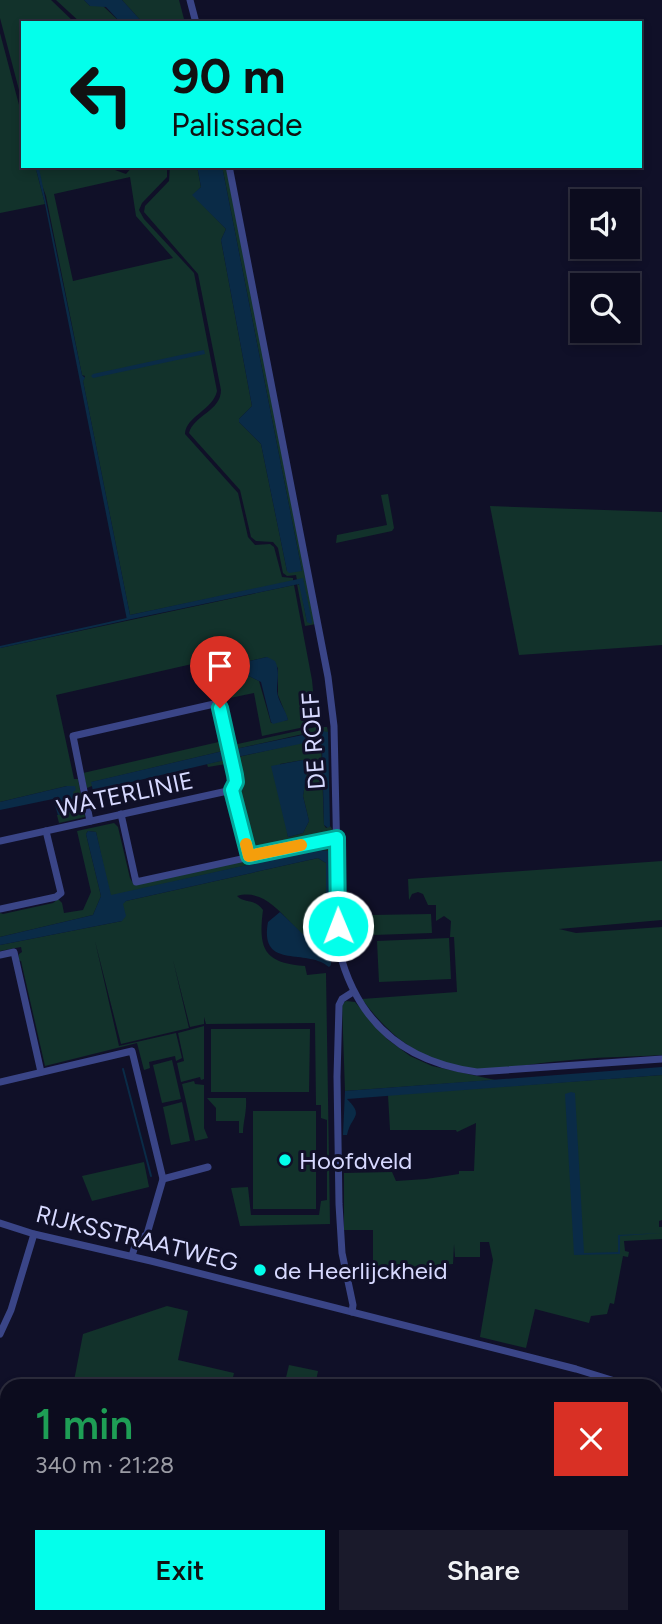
<!DOCTYPE html>
<meta charset="utf-8">
<style>
:root{--surface:#0c0c1e;--page:#1a1a2b;--text:#f1f3f6;--muted:#9a9ba4;--line:#2c2c3c;--accent:#03ffeb}
body{margin:0;font-family:Figtree,sans-serif;background:var(--page);color:var(--text);height:100vh;display:flex;flex-direction:column;font-size:26px;white-space:nowrap}
*{box-sizing:border-box;margin:0}
p{font-size:23px;color:var(--muted)}
.icon{flex:none;width:38px;height:38px;fill:none;stroke:currentColor;stroke-width:2;stroke-linecap:round;stroke-linejoin:round}
.map{position:relative;flex:1;overflow:hidden}
.panel{position:absolute;left:0px;top:1379px;width:663px;height:245px;display:flex;flex-direction:column;background:var(--surface);border-radius:21px 21px 0 0;box-shadow:0 4px 10px #0003,0 0 0 2px var(--line)}
.panel>*{flex:none}
.top-card{position:absolute;left:21px;top:21px;width:621px;height:147px;border-radius:0px;box-shadow:0 4px 10px #0003,0 0 0 2px var(--line);background:#03ffeb;color:#111;overflow:hidden}
.fabs{position:absolute;left:570px;top:189px;display:grid;gap:14px}
.fabs a{display:grid;place-items:center;width:70px;height:70px;border-radius:0px;background:var(--surface);box-shadow:0 4px 10px #0003,0 0 0 2px var(--line);font-size:35px}
.pin{position:absolute;display:grid;place-items:center;width:60px;height:60px;color:#fff;margin:-72px -30px;border-radius:50% 50% 50% 0;rotate:-45deg;box-shadow:0 0 7px #0007}
.pin .icon{rotate:45deg}
.me{position:absolute;width:77px;margin:-38px;rotate:359deg;stroke-linejoin:round;filter:drop-shadow(0 0 5px #0008)}
.turn{display:flex;align-items:center;gap:24px;height:147px;padding:0 35px;font-size:32px}
.turn .icon{width:91px;height:91px;stroke-width:2.5}
.turn b{display:block;font-size:49px;line-height:60px}
.round{display:grid;place-items:center;flex:none;width:74px;height:74px;border-radius:0px;background:var(--page)}
.headline{display:flex;align-items:center;justify-content:space-between;height:119px;padding:0 35px}
h1{font-size:42px;font-weight:600;line-height:52px;color:#1e9e55}
.cta{display:flex;gap:14px;margin-top:auto;padding:14px 35px}
.cta a{flex:1;height:80px;border-radius:0px;background:var(--accent);color:#111;font-size:28px;font-weight:600;line-height:80px;text-align:center}
.cta a+a{background:var(--page);color:var(--text)}
.map>svg:first-child{display:block}
.green{fill:#12322b;fill-rule:evenodd}
.water{fill:#0a2b47}
.lines{fill:none;stroke-linecap:round;stroke-linejoin:round}
.stream{stroke:#0a2b47;stroke-width:2}
.minor{stroke:#3a4587;stroke-width:7}
.route-casing{stroke:#02a699;stroke-width:18}
.route{stroke:#03ffeb;stroke-width:12}
.slow{stroke:#f59e0b;stroke-width:12}
.poi-dot{fill:#03ffeb;stroke:#101028;stroke-width:2.5}
.labels{text-anchor:middle;dominant-baseline:central;stroke-width:6;stroke-linejoin:round;paint-order:stroke}
.street-label{font-size:24px;fill:#d7d9ff;stroke:#101028}
.poi-label{font-size:24px;fill:#d7d9ff;stroke:#101028;text-anchor:start}
</style>
<div class="map">
<svg width="662" height="1624" viewBox="0 0 662 1624">
<rect width="100%" height="100%" fill="#101028"/>
<!-- green -->
<g class="green">
<path d="M0,0H51L75,23H23V105L0,18Z"/>
<path d="M56,0H84L90,6H103L121,23H81Z"/>
<path d="M122,0H179L185,23H143Z"/>
<path d="M0,33L23,120V166H114L115,170L126,174L133,166H167V177L142,203L139,210L144,219L194,273L217,391C213,410 186,416 185,434L238,493L248,537L255,545L270,544L274,547L282,577L293,578V581L130,615L83,381L85,376L82,375L46,196L36,169L45,204L0,213ZM130,177L136,216L173,258L73,281L54,194Z"/>
<path d="M170,166H197L201,187L193,195L226,229L221,240L252,406L239,419V422L261,444L287,571H302L222,166H226L316,624L305,626L297,584L300,585L307,622L303,579L297,580L296,575L287,576L283,573L278,548L273,542L256,541L251,537L240,490L189,433C194,415 221,411 221,390L198,274L144,212L145,206L169,181Z"/>
<path d="M388,494L394,528L392,531L336,543L337,535L387,525L381,495Z"/>
<path d="M490,506L662,512V645L519,655Z"/>
<path d="M294,585L312,680L316,722L314,725L262,736L254,693L225,699L214,659L56,695L74,779H78L85,817L59,823L57,815L77,810L67,786L0,802V648ZM267,657L278,668V695L288,720L271,723L259,681L237,670L241,663Z"/>
<path d="M316,727H327L328,732H312L236,749L238,757L318,739L321,741L324,825L326,828L330,826L333,830L321,837L256,851L252,846L236,790L240,778L233,745ZM303,760L307,769L303,796L309,821L303,833L288,837L280,764Z"/>
<path d="M223,741L227,760L226,764L208,767L207,764L224,760L223,751L92,782V786L87,788L83,773Z"/>
<path d="M114,823L118,827L130,878L134,885L322,843L327,845L331,851L315,850L110,896L96,832L88,831L86,834L101,896L93,915L0,937V913L3,914L53,903L58,899L62,903L64,913L83,910L91,892L77,831Z"/>
<path d="M318,858L326,863V948C294,942 276,885 237,896C245,904 254,898 263,910C258,949 264,963 305,966L307,975L326,973L330,1224L240,1226L231,1188L248,1187L251,1215H319L321,1201L327,1200V1120L321,1118V1105H316L315,1023L206,1024L204,1017V1024L190,1027L173,960L189,1028L121,1044L95,941L119,1046L176,1033L182,1058L176,1061L175,1056L149,1062L150,1068L144,1070L137,1043L45,1066L21,961L18,960L19,954L22,952L21,947L0,951V945L122,921L123,903L126,901Z"/>
<path d="M662,861V920L559,929L576,933L662,927V1055C628,1057 594,1057 561,1061C538,1063 515,1067 492,1069C437,1073 393,1042 362,999L457,992L454,937H450L451,921L444,916L436,921V905H428L423,894L418,892L412,894L409,900L408,879Z"/>
<path d="M431,914L432,933L373,935L372,915Z"/>
<path d="M449,938L451,979L379,982L377,941Z"/>
<path d="M346,1001L355,1002L387,1039L410,1056L432,1066L495,1080L345,1091L342,1004Z"/>
<path d="M204,1026V1079L201,1080L200,1077L181,1082L177,1063L184,1061L178,1033Z"/>
<path d="M211,1029H310L309,1092H211Z"/>
<path d="M172,1060L181,1099L162,1103L153,1065Z"/>
<path d="M662,1075V1220L659,1221V1227H662V1239L624,1241L625,1251L629,1252L628,1257L623,1256L614,1304L610,1303L607,1314L591,1316L589,1323L535,1309L526,1348L480,1337L493,1260L489,1242H480V1257H455L454,1244L453,1264L393,1268L373,1265V1230H344V1173L392,1172L396,1181L426,1179L459,1174V1171H474L476,1123L457,1132L456,1130H390L388,1095Z"/>
<path d="M194,1081L195,1084L204,1085V1128L208,1138L195,1141L182,1084Z"/>
<path d="M207,1098H246C247,1112 243,1122 243,1133H239V1121H216V1108Z"/>
<path d="M182,1102L190,1141L171,1145L163,1107Z"/>
<rect x="253" y="1111" width="63" height="98"/>
<path d="M144,1162L149,1187L92,1201L82,1176Z"/>
<path d="M167,1306L188,1311L178,1360L234,1373L231,1386H73L83,1334Z"/>
<path d="M289,1365L318,1371L315,1386H284Z"/>
<path d="M0,1418L7,1422V1520L0,1516V1439L3,1433L0,1430Z"/>
<path d="M184,1617H426L411,1624H197Z"/>
</g>
<!-- water -->
<g class="water">
<path d="M84,0H122L143,23H121L106,7L90,6Z"/>
<path d="M197,166H222L302,571L289,573L287,571L261,444L239,422V419L252,406L221,240L226,229L192,195L201,187Z"/>
<path d="M39,168L82,375L85,378L83,381L130,615L303,578L312,622L311,624L307,622L299,584L127,620L45,204L36,169Z"/>
<path d="M204,350L205,354L93,378L91,376L93,374Z"/>
<path d="M267,657L275,661C280,671 277,680 277,691C278,702 286,710 288,720L273,724L271,722L261,682L237,670L241,663Z"/>
<path d="M322,731L328,732L330,826L328,828L324,825L322,746L319,740L237,757L235,749Z"/>
<path d="M223,751L225,760L93,791L91,782Z"/>
<path d="M303,760L308,765L303,796L309,821L303,833L288,837L271,766Z"/>
<path d="M67,786H75L76,790L73,792L77,811L58,815L53,799L0,810V802Z"/>
<path d="M88,831L96,832L111,895L315,850L331,851V965L329,967C307,947 259,971 268,922L280,912L311,942L326,947V863L318,858L126,901L123,904L126,916L122,921L0,945V937L93,915L101,896L86,834Z"/>
<path d="M662,1067V1075L347,1099C365,1117 351,1115 347,1135H343L345,1091Z"/>
<path d="M571,1092L575,1093L584,1253L618,1252V1235L662,1233L620,1236V1254L574,1255L565,1094Z"/>
</g>
<g class="lines">
<!-- stream -->
<g class="stream">
<path d="M0,647L127,619"/>
<path d="M123,1069L151,1176"/>
<path d="M0,1416L7,1421"/>
</g>
<!-- minor -->
<g class="minor">
<path d="M190,0L196,23"/>
<path d="M229,166L328,677L334,726L339,950C357,1022 404,1062 477,1072L662,1059"/>
<path d="M121,814L136,882L337,838"/>
<path d="M90,821L73,736L214,704L218,705L220,708L235,775L236,782L232,790"/>
<path d="M0,841L232,790L249,856"/>
<path d="M0,909L56,897L61,893L46,831"/>
<path d="M0,955L14,952L41,1072"/>
<path d="M0,1082L132,1051L163,1179"/>
<path d="M0,1223L34,1234L151,1261L576,1369L631,1386"/>
<path d="M132,1256L136,1242L147,1234L163,1179L208,1167"/>
<path d="M352,1312L353,1305L342,1253L339,1204L337,1077L339,1005L342,999L353,992"/>
<path d="M0,1334L11,1310L34,1234"/>
<path d="M656,1392L662,1394"/>
<path d="M656,1523L662,1520"/>
<path d="M0,1546L6,1554L0,1565"/>
<path d="M0,1581L7,1585"/>
<path d="M0,1605L7,1590"/>
<path d="M63,1617L69,1624"/>
<path d="M146,1624L150,1617"/>
<path d="M438,1624L453,1617"/>
</g>
</g>
<g class="lines">
<!-- route casing -->
<g class="route-casing">
<path id="route" d="M220,708L235,775L236,782L232,790L249,856L337,838L338,926"/>
</g>
<!-- route -->
<use href="#route" class="route"/>
<!-- slow -->
<path class="slow" d="M246,844L249,856L301,845"/>
</g>
<!-- markers -->
<g class="poi-dot">
<circle cx="285" cy="1160" r="7"/>
<circle cx="260" cy="1270" r="7"/>
</g>
<g class="labels">
<!-- street labels -->
<g class="street-label">
<text transform="translate(313 741) rotate(-94)">DE ROEF</text>
<text transform="translate(125 794) rotate(-12)">WATERLINIE</text>
<text transform="translate(137 1238) rotate(14)">RIJKSSTRAATWEG</text>
</g>
<!-- poi labels -->
<g class="poi-label">
<text x="299" y="1160">Hoofdveld</text>
<text x="274" y="1270">de Heerlijckheid</text>
</g>
</g>
</svg>
<div class="fabs">
<a><svg class="icon" aria-label="sound" viewBox="0 0 24 24"><path d="M4 9h4l5-4v14l-5-4H4zM17 9q2 3 0 6"/></svg></a>
<a><svg class="icon" aria-label="search" viewBox="0 0 24 24"><circle cx="10" cy="10" r="6"/><path d="M15 15l6 6"/></svg></a>
</div>
<div class="pin" style="left:220px;top:708px;background:#d93025"><svg class="icon" aria-label="arrive" viewBox="0 0 24 24"><path d="M6 21V4h12l-3 4 3 4H6"/></svg></div>
<svg class="me" style="left:338px;top:926px" viewBox="-20 -20 40 40"><circle r="17" fill="#03ffeb" stroke="#fff" stroke-width="3"/><path d="M0-11L8 9 0 5-8 9z" fill="#fff"/></svg>
<div class="top-card">
<div class="turn"><svg class="icon" aria-label="left" viewBox="0 0 24 24"><path d="M17 20v-9H6M10 6l-5 5 5 5"/></svg><div><b>90 m</b>Palissade</div></div>
</div>
<section class="panel">
<div class="headline"><div><h1>1 min</h1><p>340 m · 21:28</p></div><a class="round" style="background:#d93025;color:#fff"><svg class="icon" aria-label="close" viewBox="0 0 24 24"><path d="M6 6l12 12M18 6L6 18"/></svg></a></div>
<div class="cta"><a>Exit</a><a>Share</a></div>
</section>
</div>
